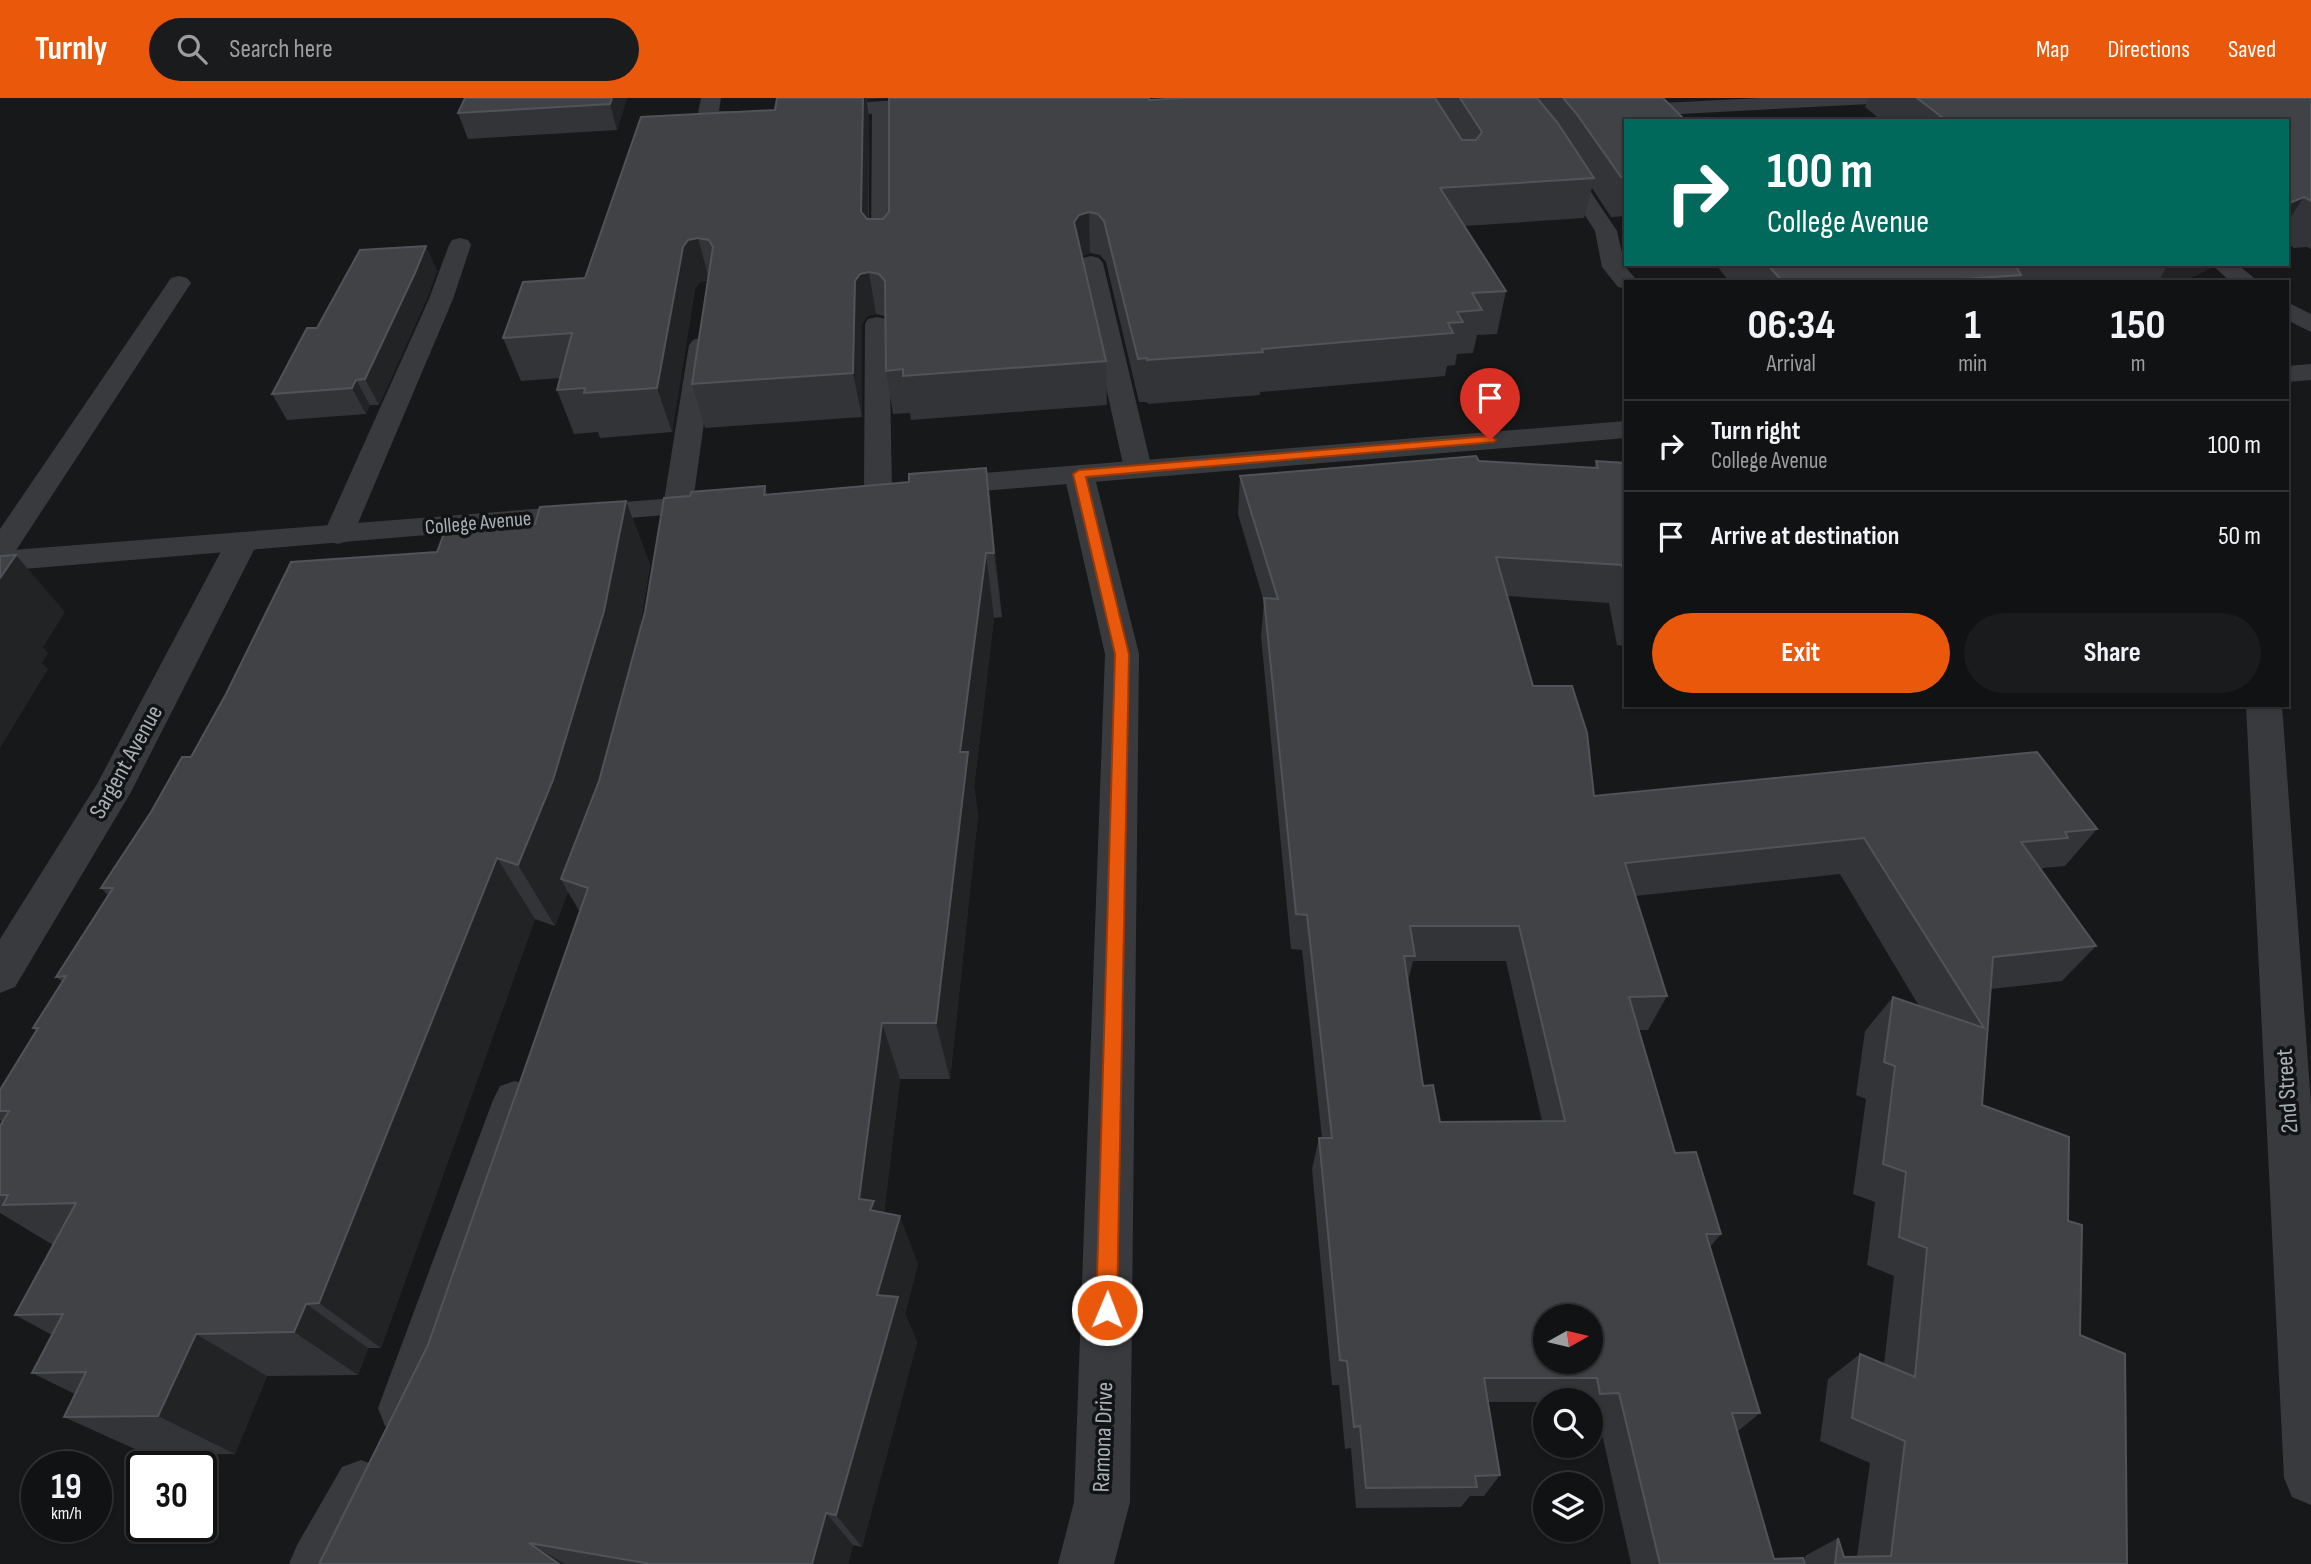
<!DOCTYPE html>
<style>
:root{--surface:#111213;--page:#1a1b1c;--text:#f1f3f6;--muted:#9c9ea0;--line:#303233;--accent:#ea580c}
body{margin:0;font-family:"Sofia Sans Condensed",sans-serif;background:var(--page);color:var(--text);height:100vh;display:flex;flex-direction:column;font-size:26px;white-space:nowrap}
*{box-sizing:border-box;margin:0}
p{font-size:23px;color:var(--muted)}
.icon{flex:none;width:38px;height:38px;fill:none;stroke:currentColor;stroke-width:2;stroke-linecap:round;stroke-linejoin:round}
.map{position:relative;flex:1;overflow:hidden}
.panel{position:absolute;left:1624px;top:182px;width:665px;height:427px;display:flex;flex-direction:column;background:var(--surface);border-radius:0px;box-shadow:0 2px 5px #0004,0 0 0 2px var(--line)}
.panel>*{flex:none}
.top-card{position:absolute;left:1624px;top:21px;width:665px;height:147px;border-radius:0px;box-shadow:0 2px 5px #0004,0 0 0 2px var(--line);background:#00695c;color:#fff;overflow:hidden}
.needle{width:46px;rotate:82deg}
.controls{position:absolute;left:1533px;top:1206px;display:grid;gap:14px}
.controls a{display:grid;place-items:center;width:70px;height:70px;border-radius:50%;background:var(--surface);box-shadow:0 2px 5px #0004,0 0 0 2px var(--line);font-size:35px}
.speed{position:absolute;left:21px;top:1353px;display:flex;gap:14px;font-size:35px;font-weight:700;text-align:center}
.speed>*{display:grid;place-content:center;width:91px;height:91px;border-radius:50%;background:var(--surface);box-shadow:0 2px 5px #0004,0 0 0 2px var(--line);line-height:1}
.speed small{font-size:18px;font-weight:400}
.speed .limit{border:4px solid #111;border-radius:10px;background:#fff;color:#111}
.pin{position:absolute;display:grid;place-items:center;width:60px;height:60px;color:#fff;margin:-72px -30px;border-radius:50% 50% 50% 0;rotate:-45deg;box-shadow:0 0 7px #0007}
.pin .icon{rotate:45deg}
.me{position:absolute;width:77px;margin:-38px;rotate:1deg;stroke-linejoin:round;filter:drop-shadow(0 0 5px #0008)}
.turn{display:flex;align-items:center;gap:24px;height:147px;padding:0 28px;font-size:32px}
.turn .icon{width:91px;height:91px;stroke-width:2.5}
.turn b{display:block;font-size:49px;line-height:60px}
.eta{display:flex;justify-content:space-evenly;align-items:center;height:119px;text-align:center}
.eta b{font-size:42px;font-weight:700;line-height:49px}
.primary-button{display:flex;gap:14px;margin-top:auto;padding:14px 28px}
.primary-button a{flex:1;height:80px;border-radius:42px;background:var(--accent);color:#fff;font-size:28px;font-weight:700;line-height:80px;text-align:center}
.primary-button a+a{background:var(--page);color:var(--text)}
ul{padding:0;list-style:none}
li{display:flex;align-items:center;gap:21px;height:91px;padding:0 28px;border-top:2px solid var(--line)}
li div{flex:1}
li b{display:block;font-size:26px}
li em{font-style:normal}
header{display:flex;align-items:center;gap:42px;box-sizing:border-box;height:98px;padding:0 35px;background:var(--accent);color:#fff}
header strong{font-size:33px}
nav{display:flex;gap:38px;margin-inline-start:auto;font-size:24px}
.search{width:490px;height:63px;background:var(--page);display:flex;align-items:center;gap:18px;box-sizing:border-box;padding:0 24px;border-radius:38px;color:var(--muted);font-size:26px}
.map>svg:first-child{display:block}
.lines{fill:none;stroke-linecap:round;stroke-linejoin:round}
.service{fill:#393a3e;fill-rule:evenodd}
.minor{fill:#393a3e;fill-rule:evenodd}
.tertiary{fill:#393a3e;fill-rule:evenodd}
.wall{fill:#333437;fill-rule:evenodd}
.shaded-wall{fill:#222325}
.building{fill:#404245;stroke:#505357;stroke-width:2;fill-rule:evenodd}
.route{fill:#ea580c;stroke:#983908;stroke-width:2}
.labels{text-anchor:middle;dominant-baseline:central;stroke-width:7;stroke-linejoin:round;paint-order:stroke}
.far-street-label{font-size:21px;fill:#aab0b8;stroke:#121314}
.street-label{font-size:24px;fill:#aab0b8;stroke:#121314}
</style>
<header>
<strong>Turnly</strong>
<div class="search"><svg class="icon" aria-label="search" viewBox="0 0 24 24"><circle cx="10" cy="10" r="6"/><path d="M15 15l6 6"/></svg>Search here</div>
<nav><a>Map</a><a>Directions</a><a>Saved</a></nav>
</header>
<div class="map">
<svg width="2311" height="1466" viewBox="0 0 2311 1466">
<rect width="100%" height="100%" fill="#171819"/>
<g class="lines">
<!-- service -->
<g class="service">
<path d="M1760,0H1880L1870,6L1623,19L1613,13L1623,7Z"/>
<path d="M882,3L892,9L893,155L890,160H874L871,155L872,9Z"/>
<path d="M1561,58L1568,60L1617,133L1625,168L1638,184H1626V191L1618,189L1602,169L1595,133L1551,64L1554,60Z"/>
<path d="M460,140L468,142L471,147L453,201L353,437L348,443L338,446L328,443L323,437L429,201L449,147L452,142Z"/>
<path d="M1091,158L1099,160L1103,165L1152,371L1148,377L1138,379L1128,377L1124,371L1079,165L1083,160Z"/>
<path d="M2211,166H2237L2259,184H2231Z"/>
<path d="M179,178L187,180L191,185L11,460L0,462V431L171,180Z"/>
<path d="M2287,204L2311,216V234L2287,222Z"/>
<path d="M877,219L886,221L889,226L892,392L888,398L878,401L868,398L864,392L865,226L868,221Z"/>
<path d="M702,239L711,242L715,247L687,446L683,453L672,455L661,453L657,446L689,247L693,242Z"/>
<path d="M515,983L530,988L537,1002L428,1310L421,1328L403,1335L385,1328L378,1310L493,1002L500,988Z"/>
<path d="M361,1362L380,1369L387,1388L346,1466H289L297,1447L342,1369Z"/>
</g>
<!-- minor -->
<g class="minor">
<path d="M701,0H721L719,13H761L764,17L761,21L754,23L700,24L697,20Z"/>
<path d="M933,0H1043L1040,4L1033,6L818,19L811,17L808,13L811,9L818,7Z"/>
<path d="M1079,367L1089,370L1094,376L1139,556L1130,1404L1114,1466H1058L1074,1404L1105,556L1064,376L1069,370Z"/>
<path d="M242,434L253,437L258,444L131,694L15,889L0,895V841L97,686L226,444L231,437Z"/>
<path d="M2246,607H2282L2311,1007V1407L2292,1399L2284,1380Z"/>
</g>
<!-- tertiary -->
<g class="tertiary">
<path d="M2311,266V282L2287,284V268Z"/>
<path d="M1626,323V340L934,397L923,394L919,388L923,382L934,379Z"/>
<path d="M713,397L724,400L728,406L724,412L0,473V453Z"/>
</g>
</g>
<!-- wall -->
<g class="wall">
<path d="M465,0H627L617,32L468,41L458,15Z"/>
<path d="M777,0H1149V2L1184,0H1663L1626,23V118L1611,119L1592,90L1584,120L1465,128L1506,193L1497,236L1477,237L1473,255L1457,256L1455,267L1447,268L1445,278L1260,294V297L1148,306L1147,304H1139L1106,164L1100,157L1090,155L1082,158L1106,263L1107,307L911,322L910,315L893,316L886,273L885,218L876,216L867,218L862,226V319L705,330L692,286L708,182L700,184L695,191L672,334L600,340L598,334L574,336L557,292L560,280L521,283L503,240L585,180L775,12ZM889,0V114L883,121H869V19L867,1Z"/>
<path d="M1869,0H2311V151L2307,149L2294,150L2287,145V23H1882L1865,9Z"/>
<path d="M1715,166H2214L2211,170L2182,184H2030L2018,182V184H1730Z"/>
<path d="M437,172L427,200L379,307H370L366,316L287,322L272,296L317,230Z"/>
<path d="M1479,363L1594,370L1596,363L1626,365V548L1617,547L1609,505L1507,498L1533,588L1594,698L2097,731L2065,768L2043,770L2041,772L2096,848L2062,883L1991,891L1982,1007L2068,1123L2080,1237L2127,1466H1631L1598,1318L1591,1319V1302H1545V1304H1488L1500,1377L1484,1398H1470L1461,1409L1356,1410L1351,1350L1345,1351L1339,1287H1332L1312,1071L1319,1040H1322L1302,852L1291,851L1261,538L1264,504L1238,416L1240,378ZM1840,776L1919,908L1893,899L1865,933L1856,997L1866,1001L1853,1096L1875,1104L1867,1167L1894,1178L1884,1266L1860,1256L1828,1281L1820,1343L1870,1365L1857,1459H1844L1838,1440L1805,1458L1804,1463L1774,1461L1737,1334L1760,1315L1710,1149L1721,1136L1675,1055L1639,932H1648L1667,898L1635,798ZM1413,863H1506L1542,1023L1440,1024L1423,988L1408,883Z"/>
<path d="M986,370L1002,519L994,520L974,689L978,717L950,981H900L884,1115L918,1166L905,1216L917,1244L862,1449L853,1447L848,1466H319L428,1247L580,814L568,794L555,828L535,821L381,1250H368L358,1277L267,1278L235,1356L148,1357L64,1319L75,1296L32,1275L52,1237L15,1217L53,1147L0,1115V1028L2,1024L0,1022V992L36,933L33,930L63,884L56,879L108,797L101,790L191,659L437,454L626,403L650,467L637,545L690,398L765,388L767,396L909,384Z"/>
</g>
<!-- shaded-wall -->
<g class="shaded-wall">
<path d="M612,0H627L617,32L610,6Z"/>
<path d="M863,0H866L869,19L868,155L861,114Z"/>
<path d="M2304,99L2287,124V106Z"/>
<path d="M1089,114L1090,155L1081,158L1074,124L1079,117Z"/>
<path d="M698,140L709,181L700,184L695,191L672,334L657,290L683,149L688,142Z"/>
<path d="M426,148L437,172L427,200L379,307L365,281Z"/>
<path d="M2168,166H2214L2211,170L2182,184H2158Z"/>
<path d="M869,174L876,216L867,218L862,226V319L853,275L855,183L860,176Z"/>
<path d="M356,282L370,307L366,316L352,290Z"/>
<path d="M986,370L993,434L1002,519L994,455Z"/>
<path d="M626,403L650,467L631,577L586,744L561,781L568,794L555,828L518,767Z"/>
<path d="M986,455L994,520L974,689L978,717L950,981L936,925L960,654Z"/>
<path d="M16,457L65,514L43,549L48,555L42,565L48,571L0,650V480Z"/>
<path d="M497,760L535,821L381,1250L319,1205Z"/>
<path d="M882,925L900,981L883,1126L900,1118L918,1166L905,1216L917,1244L862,1449L836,1417L877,1197L859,1101Z"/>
<path d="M306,1206L368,1250L358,1277L294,1234Z"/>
<path d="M196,1236L267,1278L235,1356L158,1318Z"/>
<path d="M826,1415L853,1447L848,1466H812Z"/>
<path d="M529,1445L565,1466H559Z"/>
</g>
<!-- building -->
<g class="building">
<path d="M465,0H612L610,6L458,15Z"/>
<path d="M777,0H863L861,114L867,121H883L889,114V0H1149V2L1184,0H1435L1462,42H1476L1482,34L1460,0H1537L1557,24L1594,80L1440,90L1506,193L1472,195L1482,212L1457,214L1463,224L1448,225L1453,235L1262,251L1263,254L1147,262V260L1138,261L1104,123L1098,116L1089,114L1079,117L1074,124L1106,263L903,278V271L886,273L885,183L879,176L869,174L860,176L855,183L853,275L692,286L713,149L709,142L698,140L688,142L683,149L657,290L584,295L585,290L557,292L572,235L503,240L523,184L585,180L641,19L775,12Z"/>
<path d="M1563,0H1663L1686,23H1626V79H1621L1576,15Z"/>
<path d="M1917,0H2311V103L2304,99L2287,106V23H1947Z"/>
<path d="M426,148L415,175L365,281L356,282L352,290L272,296L307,230H317L360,152Z"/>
<path d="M1767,166H2015L2021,177L1922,184H1783Z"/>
<path d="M1476,358L1479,363L1598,370L1596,363L1626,365V484L1622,467L1496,459L1533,588H1572L1587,635L1594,698L2037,654L2097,731L2065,734L2068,740L2021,744L2096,848L1993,859L1982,1007L2069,1039L2068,1123L2082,1127L2080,1237L2125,1256L2127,1466H1835L1838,1440L1844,1459L1891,1458L1905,1343L1852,1320L1860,1256L1915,1279L1927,1150L1899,1139L1906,1074L1883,1066L1895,968L1884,964L1893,899L1984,930L1864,740L1625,765L1667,898L1629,899L1675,1055L1696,1054L1721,1136H1706L1760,1315H1732L1774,1461L1803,1460L1805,1466H1660L1619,1295L1600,1296L1597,1280H1484L1500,1377L1475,1378L1477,1389L1366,1390L1360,1328L1354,1329L1347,1263L1340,1262L1319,1040H1332L1307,817L1296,816L1264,500L1278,501L1240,378ZM1410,828H1519L1565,1023L1440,1024L1433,987L1423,988L1404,858H1415ZM1545,1218H1591V1264H1545Z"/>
<path d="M986,370L994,455H986L960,654H968L936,925H882L859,1101L874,1103L870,1112L900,1118L877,1197L898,1199L836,1417L826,1415L812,1466H651L529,1445L559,1466H319L428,1247L588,790L561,781L599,683L645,514L664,400L690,398L691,394L765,388L764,397L909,384V376Z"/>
<path d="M626,403L604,513L553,682L518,767L497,760L319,1205L306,1206L294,1234L196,1236L158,1318L64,1319L86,1274L32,1275L63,1216L15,1217L76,1105L3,1107L8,1097H0V1028L9,1013H0V992L38,930H33L66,878L56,879L113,790H101L151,714L182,659H191L226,596L291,464L437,454L445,433L535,426L540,409Z"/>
<path d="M16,457L0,480V458Z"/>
</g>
<!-- route -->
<path class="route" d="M1490,338L1496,342L1494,344L1086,379L1129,556L1117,1212L1114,1220L1107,1223L1099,1220L1096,1212L1115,556L1073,376L1079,372Z"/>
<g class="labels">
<!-- far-street labels -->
<g class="far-street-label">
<text transform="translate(478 425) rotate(-5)">College Avenue</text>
</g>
<!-- street labels -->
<g class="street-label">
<text transform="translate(126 664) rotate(-61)">Sargent Avenue</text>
<text transform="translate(2287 993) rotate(-94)">2nd Street</text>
<text transform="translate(1103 1339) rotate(-88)">Ramona Drive</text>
</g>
</g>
</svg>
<div class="controls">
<a><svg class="needle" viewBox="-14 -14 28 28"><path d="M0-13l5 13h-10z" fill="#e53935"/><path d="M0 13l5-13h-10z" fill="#9c9ea0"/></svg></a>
<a><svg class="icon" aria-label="search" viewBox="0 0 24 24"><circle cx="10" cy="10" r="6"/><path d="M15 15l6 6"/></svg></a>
<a><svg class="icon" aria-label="layers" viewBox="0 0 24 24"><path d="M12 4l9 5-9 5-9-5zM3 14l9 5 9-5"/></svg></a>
</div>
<div class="speed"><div>19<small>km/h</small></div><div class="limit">30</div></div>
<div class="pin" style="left:1490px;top:342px;background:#d93025"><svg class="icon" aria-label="arrive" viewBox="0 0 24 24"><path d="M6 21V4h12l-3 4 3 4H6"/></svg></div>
<svg class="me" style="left:1107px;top:1212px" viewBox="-20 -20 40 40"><circle r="17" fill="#ea580c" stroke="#fff" stroke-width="3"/><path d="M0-11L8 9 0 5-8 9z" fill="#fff"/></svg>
<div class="top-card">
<div class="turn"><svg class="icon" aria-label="right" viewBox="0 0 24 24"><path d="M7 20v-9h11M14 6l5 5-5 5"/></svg><div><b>100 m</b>College Avenue</div></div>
</div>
<section class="panel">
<div class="eta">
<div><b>06:34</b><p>Arrival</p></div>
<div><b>1</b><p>min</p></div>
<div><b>150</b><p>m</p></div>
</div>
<ul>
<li><svg class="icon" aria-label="right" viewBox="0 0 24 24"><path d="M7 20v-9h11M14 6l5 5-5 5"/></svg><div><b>Turn right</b><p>College Avenue</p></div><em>100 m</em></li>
<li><svg class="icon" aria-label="arrive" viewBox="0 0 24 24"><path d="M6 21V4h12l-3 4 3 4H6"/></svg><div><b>Arrive at destination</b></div><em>50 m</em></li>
</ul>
<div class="primary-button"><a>Exit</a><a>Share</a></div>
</section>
</div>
